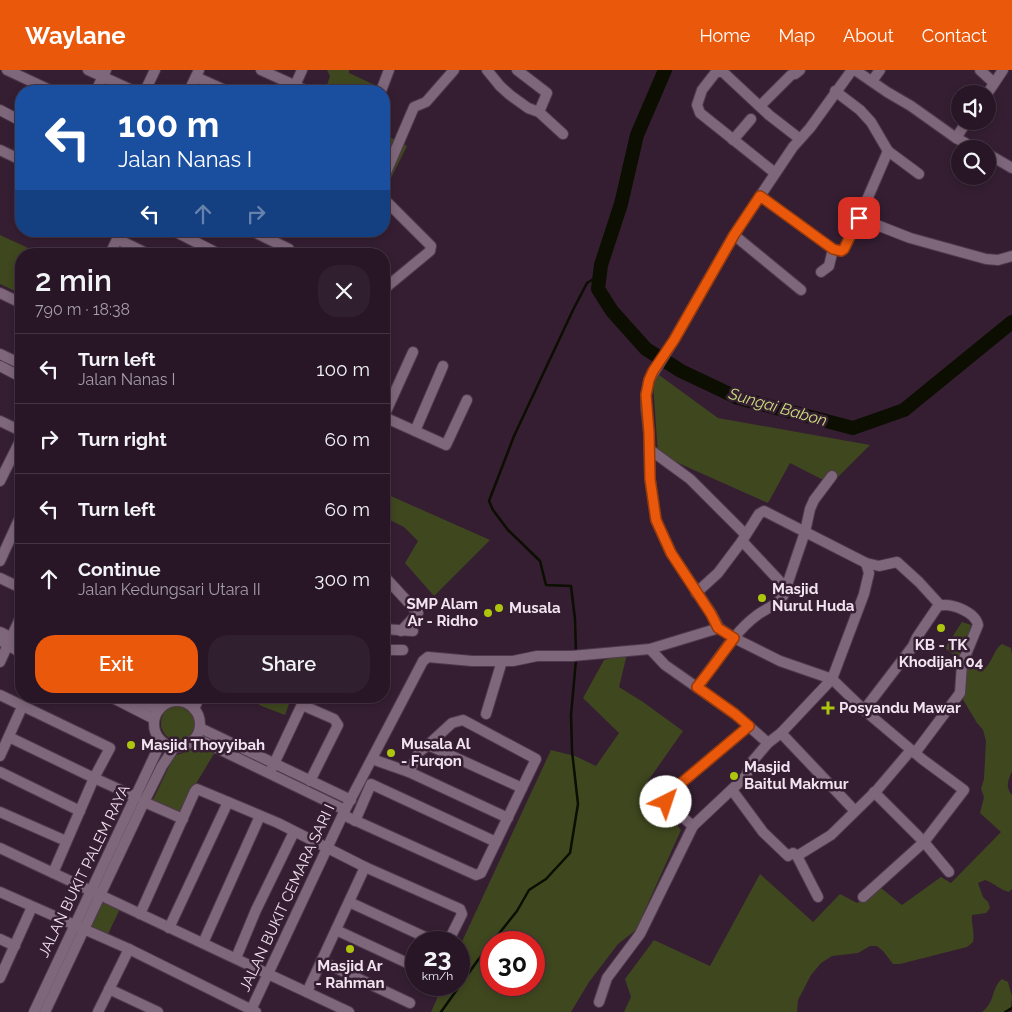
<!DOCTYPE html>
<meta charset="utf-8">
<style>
:root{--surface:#281626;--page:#301f2e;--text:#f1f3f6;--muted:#a59fa7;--line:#443543;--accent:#ea580c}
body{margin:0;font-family:Raleway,sans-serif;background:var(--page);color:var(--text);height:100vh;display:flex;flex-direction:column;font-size:19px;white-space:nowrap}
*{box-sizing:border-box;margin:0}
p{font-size:16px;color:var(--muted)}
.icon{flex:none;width:28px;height:28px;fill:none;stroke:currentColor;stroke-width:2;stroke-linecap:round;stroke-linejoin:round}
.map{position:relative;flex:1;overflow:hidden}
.sheet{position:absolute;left:15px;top:178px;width:375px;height:455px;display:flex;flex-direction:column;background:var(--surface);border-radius:20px;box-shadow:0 2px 8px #0003,0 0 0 1px var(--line)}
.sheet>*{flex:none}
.banner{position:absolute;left:15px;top:15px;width:375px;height:152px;border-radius:20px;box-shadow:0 2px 8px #0003,0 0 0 1px var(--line);background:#1a4fa0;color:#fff;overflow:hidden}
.fabs{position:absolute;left:951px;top:15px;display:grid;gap:10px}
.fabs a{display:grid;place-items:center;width:45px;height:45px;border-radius:50%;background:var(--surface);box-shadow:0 2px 8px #0003,0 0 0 1px var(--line);font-size:25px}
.speed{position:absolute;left:405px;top:861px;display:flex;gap:10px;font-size:25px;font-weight:700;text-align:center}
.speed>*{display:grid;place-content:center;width:65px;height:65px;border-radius:50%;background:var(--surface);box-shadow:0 2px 8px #0003,0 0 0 1px var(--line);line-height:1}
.speed small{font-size:12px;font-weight:400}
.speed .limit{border:8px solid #d22;background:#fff;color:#111}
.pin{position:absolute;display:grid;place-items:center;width:42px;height:42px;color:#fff;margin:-21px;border-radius:10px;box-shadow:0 2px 8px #0006}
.me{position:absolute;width:55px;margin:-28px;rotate:41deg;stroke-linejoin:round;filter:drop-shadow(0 0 4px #0008)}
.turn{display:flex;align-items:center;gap:18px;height:105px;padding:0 20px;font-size:22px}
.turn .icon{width:65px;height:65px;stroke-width:2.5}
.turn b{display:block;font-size:35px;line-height:42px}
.lanes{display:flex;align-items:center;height:48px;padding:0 20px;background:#0003;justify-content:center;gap:25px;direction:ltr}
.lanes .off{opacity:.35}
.round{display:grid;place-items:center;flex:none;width:52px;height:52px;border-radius:20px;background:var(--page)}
.headline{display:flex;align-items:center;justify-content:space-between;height:85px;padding:0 20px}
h1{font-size:30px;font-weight:600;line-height:38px}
.primary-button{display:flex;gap:10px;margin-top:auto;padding:10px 20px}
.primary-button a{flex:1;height:58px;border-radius:20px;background:var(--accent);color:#fff;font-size:20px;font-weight:600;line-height:58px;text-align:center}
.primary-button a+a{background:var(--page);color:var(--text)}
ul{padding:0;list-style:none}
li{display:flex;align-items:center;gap:15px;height:70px;padding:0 20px;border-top:1px solid var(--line)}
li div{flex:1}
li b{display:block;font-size:19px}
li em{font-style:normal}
header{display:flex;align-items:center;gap:30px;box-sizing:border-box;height:70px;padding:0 25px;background:var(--accent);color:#fff}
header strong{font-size:24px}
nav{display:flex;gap:28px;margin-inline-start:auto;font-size:18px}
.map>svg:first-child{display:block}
.green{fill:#3f471f;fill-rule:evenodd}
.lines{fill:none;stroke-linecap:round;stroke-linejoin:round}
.stream{stroke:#0b0e00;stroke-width:2.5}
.river{stroke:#0b0e00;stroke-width:14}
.minor-casing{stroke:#4f3a4d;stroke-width:12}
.minor{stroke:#7f677b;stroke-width:10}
.route-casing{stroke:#983908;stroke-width:12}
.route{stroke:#ea580c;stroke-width:9}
.poi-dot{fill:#adc60d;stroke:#351e32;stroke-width:2}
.labels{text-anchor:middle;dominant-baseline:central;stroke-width:5;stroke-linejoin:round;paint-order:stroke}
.poi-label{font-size:15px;font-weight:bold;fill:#f2e3f0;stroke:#351e32;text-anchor:start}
.street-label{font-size:15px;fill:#f2e3f0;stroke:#351e32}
.water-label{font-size:16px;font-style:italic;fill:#cade7c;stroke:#351e32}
</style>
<header>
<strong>Waylane</strong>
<nav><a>Home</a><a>Map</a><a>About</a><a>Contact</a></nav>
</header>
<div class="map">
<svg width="1012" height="942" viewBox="0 0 1012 942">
<rect width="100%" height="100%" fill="#351e32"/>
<!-- green -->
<g class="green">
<path d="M327,0H349V3L377,16L375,21H325L330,6Z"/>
<path d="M384,64L407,76L387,116L384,114Z"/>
<path d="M0,165L41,184H21V224L0,214Z"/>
<path d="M659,305L718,348L870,375L831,414L790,393L768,433L658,384L653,314Z"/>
<path d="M384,423L490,470L434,526L405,493L418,471L404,457L384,447Z"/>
<path d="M962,552L971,555C967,570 971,585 978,598L984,599C993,592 993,580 1002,574L1011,578L1012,585V701C1008,711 1005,717 1012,725V819L1009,822C1000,820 994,813 985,810L978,813L983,827L988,832L990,838L986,843L972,845C971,855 975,863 973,872L967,877L900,894H893L883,881L877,876H870L858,883L832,886L821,893L811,905L798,930L797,942H624L631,927L625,909L654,870L710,896L760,804L813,852L840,824L857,833L881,818L902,835L941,807L951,813L1001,762L980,743L984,727L981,719L984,709L986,671L983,660L977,653L962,628C970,600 967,596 945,578Z"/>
<path d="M627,584L619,617L643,632L683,661L643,718L681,760L636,860L618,874L589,912L571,942H431L443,915H459V878L551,680L575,686L596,696L619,663L583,628L604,590ZM491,872H534V915H491Z"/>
<path d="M263,626H269L289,634L285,645L259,635Z"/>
<circle cx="179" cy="653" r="18"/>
<path d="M205,675L215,682L194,717L181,743L152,732L174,686Z"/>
<path d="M103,831L120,839L107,866L90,859Z"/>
<path d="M1002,909L1008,912L1012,926L1011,938L1008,942H982C996,931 991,918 1002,909Z"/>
</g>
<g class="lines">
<!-- stream -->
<g class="stream">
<path d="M576,584L575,549L571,516L546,515L540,491L508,460L493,440L489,431L514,366L573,240L587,213L600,205"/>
<path d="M441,942L478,890L517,841L529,820L546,809L570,783L578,734L572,681L571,645L576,590"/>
<path d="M1005,942L1012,938"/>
</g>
<!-- river -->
<path class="river" d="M665,0L637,65L621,134L601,195L598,219L612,241L646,279L681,301L738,328L853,358L904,340L1012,252"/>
<!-- minor casing -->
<g class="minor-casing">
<g id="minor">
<path d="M7,0L52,21"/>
<path d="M88,0L134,21"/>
<path d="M261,0L307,21"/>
<path d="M487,0L500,16L510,25L528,38L539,42L563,64"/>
<path d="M517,0L547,23L539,42"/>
<path d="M855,0L887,22L911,36L956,68L976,79"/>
<path d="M980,0L994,13"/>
<path d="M196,7L227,21"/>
<path d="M872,11L880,0"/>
<path d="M293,20L302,0"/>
<path d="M96,21L106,0"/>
<path d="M145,21L155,0"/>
<path d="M189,21L199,0"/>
<path d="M381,21L389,0"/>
<path d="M835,21L860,40L871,52L888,81L919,104"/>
<path d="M987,24L1003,0"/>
<path d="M760,36L791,5L795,4L800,0"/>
<path d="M0,40L21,51"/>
<path d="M956,68L967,51"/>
<path d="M733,70L751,49"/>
<path d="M0,80L21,90"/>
<path d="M888,81L859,148L910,168L986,189L998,190L1012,186"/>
<path d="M988,84L1012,98"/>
<path d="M775,103L700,43L697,35L702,20L716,2H723L769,45L800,69"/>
<path d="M384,107L414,37L426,32L454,0"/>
<path d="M760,126L833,179L841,181L844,179L859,148"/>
<path d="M384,129L431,176L430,181L424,186L384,219"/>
<path d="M174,161L219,184"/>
<path d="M252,161L289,179"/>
<path d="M734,165L801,220"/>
<path d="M117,169L148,184"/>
<path d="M110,184L121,161"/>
<path d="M821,202L829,196L833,179"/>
<path d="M0,223L21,233"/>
<path d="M0,284L21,294"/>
<path d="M0,296L21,307"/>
<path d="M384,346L413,282"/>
<path d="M384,347L446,375L467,330"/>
<path d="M0,351L21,361"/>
<path d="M415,361L443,296"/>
<path d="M649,379L690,409L745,464"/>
<path d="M0,411L21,369"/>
<path d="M384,489V504"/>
<path d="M0,491L21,445"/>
<path d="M384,506L418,543L401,561"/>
<path d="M0,508L21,518"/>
<path d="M786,518L805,462L810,439L814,430L832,406"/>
<path d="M696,523L718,503L742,471L759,444L764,441L866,493L879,496L897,492L919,512L940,535"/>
<path d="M719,558L711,543L671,483L656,450L650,409L649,363L646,338V325L649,310L674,270L734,165L793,77L810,58L852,0"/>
<path d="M384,559L413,561"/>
<path d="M0,562L21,572"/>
<path d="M0,570L21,583"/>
<path d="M650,579L665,595L735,644L768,673"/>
<path d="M384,580H403"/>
<path d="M0,592L21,546"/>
<path d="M697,617C715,595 733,563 756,546C766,538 784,533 786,518L742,471"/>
<path d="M0,625L110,678L94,708L53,803"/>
<path d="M109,626L154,649"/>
<path d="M127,626L159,640"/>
<circle cx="177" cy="654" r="23"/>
<path d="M302,635L334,649L338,655L310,711"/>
<path d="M194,639L200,626"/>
<path d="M864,640L913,576L917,567L938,536C951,532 975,542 978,555L962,594L960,623L915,683"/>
<path d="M486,644L502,591"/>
<path d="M200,658L351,730"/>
<path d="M781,663L855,741"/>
<path d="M9,667L94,708L136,727"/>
<path d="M196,668L345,740"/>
<path d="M0,686L22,637"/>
<path d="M372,689L409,702L508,748"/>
<path d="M272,698L306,626"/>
<path d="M0,702L80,741"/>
<path d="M409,702L419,682L428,675L522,718"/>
<path d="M732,720L763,762L788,786L793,783L797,786L831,765L877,720L911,680"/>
<path d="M874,722L924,772L949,802"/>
<path d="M144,732L183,749"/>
<path d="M0,742L66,771"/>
<path d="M343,745L476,805L481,803L536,689L463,650L452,653L428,675"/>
<path d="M355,751L371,714L496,772"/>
<path d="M693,756L667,734L666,732L667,725L749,656"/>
<path d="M0,778L349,942"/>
<path d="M797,786L818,827"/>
<path d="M0,822L129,879L256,942"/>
<path d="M349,832L436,872"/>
<path d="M140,844L195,721L197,719L278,753L365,797L460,839L462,844L448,872"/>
<path d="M169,858L228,732"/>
<path d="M336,860L416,897"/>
<path d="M0,869L15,876"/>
<path d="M203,873L260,746"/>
<path d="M236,888L256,840L294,762"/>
<path d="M321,891L410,933"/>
<path d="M0,908L32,837"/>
<path d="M109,919L158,942"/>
<path d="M307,922L365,797"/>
<path d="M599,932L607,908L640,864L693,756L746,706L751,693L768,673L781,663L832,609L864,524L869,503L866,493"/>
<path d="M251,940L345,740L423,591L428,587L472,591H513L537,586H572L650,579L719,558L734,568L780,591L832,609L864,640L922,689L964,720L924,772L863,827"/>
<path d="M34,942L161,672"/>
<path d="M45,942L144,732L162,696L174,678"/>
<path d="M98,942L129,879"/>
</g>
</g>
<!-- minor -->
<use href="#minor" class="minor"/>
</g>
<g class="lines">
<!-- route casing -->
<g class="route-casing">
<path id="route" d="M666,732L667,725L749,656L735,644L697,617C710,601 721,585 734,568L718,558L711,544L671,483L656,450L650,409L649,363L646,325L649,310L653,301L674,270L734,165L760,126L833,179L841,181L844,179L859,148"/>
</g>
<!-- route -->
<use href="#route" class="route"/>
</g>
<!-- markers -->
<g class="poi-dot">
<circle cx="762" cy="528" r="5"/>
<circle cx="499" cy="538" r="5"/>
<circle cx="488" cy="543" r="5"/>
<circle cx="941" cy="558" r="5"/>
<path d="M825.5 630.5h5v5h5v5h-5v5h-5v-5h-5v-5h5z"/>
<circle cx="131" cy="675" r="5"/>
<circle cx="391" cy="683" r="5"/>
<circle cx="734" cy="706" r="5"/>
<circle cx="350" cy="879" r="5"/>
</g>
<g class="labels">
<!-- poi labels -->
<g class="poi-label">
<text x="772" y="519">Masjid<tspan x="772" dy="17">Nurul Huda</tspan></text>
<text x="478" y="534" text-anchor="end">SMP Alam<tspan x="478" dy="17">Ar - Ridho</tspan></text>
<text x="509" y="538">Musala</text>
<text x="941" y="575" text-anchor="middle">KB - TK<tspan x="941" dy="17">Khodijah 04</tspan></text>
<text x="839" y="638">Posyandu Mawar</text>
<text x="401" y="674">Musala Al<tspan x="401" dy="17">- Furqon</tspan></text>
<text x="141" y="675">Masjid Thoyyibah</text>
<text x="744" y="697">Masjid<tspan x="744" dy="17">Baitul Makmur</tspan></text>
<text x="350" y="896" text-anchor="middle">Masjid Ar<tspan x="350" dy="17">- Rahman</tspan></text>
</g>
<!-- street labels -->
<g class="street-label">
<text transform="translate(84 801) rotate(-64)">JALAN BUKIT PALEM RAYA</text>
<text transform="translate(287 828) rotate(-65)">JALAN BUKIT CEMARA SARI I</text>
</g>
<!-- water labels -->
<g class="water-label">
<text transform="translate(778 337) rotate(16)">Sungai Babon</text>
</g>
</g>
</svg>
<div class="fabs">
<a><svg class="icon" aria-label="sound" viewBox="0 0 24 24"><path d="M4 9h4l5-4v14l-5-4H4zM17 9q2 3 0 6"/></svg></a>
<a><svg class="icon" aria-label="search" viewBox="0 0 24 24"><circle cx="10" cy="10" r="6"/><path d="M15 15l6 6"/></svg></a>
</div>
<div class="speed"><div>23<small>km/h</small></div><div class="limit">30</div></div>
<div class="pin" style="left:859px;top:148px;background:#d93025"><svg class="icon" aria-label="arrive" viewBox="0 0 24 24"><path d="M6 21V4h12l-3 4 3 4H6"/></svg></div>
<svg class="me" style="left:666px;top:732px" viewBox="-20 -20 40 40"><circle r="19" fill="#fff"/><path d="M0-13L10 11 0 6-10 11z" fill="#ea580c"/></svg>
<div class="banner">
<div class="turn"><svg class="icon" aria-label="left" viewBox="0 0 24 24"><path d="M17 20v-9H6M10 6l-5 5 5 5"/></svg><div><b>100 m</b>Jalan Nanas I</div></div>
<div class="lanes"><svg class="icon" aria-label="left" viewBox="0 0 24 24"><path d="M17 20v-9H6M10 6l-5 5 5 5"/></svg><svg class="icon off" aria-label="ahead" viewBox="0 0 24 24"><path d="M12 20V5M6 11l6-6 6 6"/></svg><svg class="icon off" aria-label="right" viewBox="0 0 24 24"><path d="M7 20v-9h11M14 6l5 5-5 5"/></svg></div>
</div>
<section class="sheet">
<div class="headline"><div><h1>2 min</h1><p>790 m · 18:38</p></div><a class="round"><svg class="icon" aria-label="close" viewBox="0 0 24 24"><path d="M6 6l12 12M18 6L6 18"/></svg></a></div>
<ul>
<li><svg class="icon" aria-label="left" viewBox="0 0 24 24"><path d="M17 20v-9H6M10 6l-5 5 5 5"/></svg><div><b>Turn left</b><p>Jalan Nanas I</p></div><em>100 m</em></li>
<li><svg class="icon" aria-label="right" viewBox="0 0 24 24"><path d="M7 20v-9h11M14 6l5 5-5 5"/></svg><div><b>Turn right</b></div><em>60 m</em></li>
<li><svg class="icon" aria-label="left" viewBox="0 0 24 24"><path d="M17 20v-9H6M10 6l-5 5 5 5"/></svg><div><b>Turn left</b></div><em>60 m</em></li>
<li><svg class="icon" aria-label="ahead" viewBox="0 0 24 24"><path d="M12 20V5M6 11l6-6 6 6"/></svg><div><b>Continue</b><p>Jalan Kedungsari Utara II</p></div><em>300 m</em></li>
</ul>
<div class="primary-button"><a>Exit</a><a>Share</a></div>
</section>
</div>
